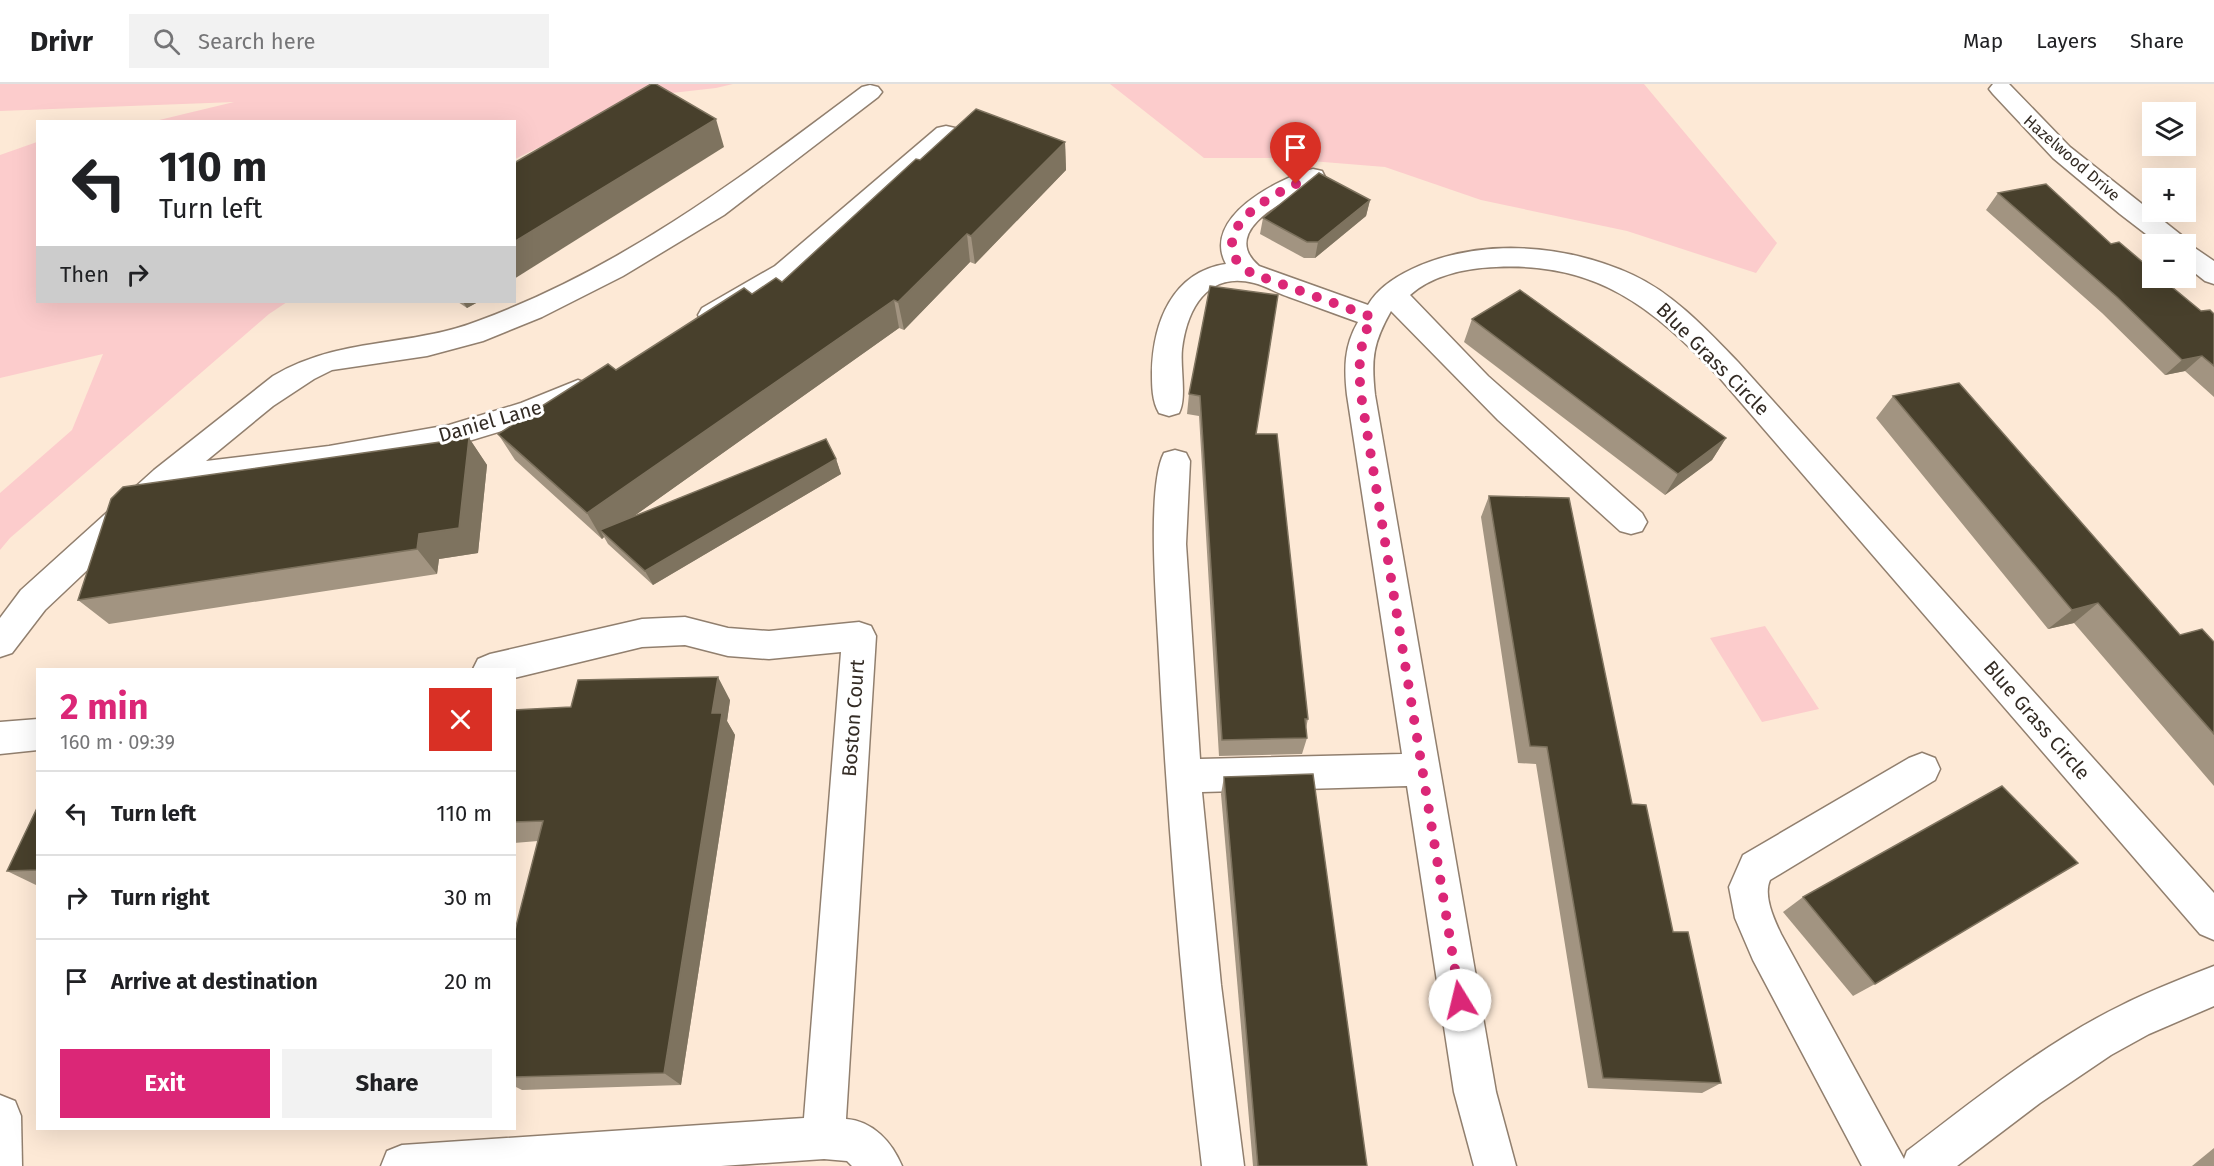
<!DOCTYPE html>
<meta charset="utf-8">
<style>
:root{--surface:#fff;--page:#f2f2f2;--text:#202124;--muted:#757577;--line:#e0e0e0;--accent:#db2777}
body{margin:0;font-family:"Fira Sans",sans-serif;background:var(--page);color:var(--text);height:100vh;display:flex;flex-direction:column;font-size:22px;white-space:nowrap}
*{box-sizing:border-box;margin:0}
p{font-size:20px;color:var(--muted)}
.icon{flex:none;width:33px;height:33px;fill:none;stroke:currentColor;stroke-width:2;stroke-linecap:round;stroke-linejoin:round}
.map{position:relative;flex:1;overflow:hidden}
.drawer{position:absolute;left:36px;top:584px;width:480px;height:462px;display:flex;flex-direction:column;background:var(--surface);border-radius:0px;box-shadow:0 6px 24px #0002}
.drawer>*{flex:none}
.hud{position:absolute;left:36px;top:36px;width:480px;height:183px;border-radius:0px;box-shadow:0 6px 24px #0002;background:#fff;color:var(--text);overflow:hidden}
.controls{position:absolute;left:2142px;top:18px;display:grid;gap:12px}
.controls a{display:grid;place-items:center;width:54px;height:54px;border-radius:0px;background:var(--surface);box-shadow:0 6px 24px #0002;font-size:30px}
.pin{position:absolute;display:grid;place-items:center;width:51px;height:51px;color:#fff;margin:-62px -26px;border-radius:50% 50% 50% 0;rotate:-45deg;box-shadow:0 0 6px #0007}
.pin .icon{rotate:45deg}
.me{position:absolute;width:66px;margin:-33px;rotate:351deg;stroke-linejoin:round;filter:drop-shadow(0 0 4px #0008)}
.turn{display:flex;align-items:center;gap:21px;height:126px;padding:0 24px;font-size:27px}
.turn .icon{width:78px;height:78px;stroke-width:2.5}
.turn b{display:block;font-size:42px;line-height:51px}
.then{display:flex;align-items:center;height:57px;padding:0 24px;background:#0003;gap:12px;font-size:22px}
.round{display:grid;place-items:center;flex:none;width:63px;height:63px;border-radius:0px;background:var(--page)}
.overview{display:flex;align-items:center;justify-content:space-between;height:102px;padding:0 24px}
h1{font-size:36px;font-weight:700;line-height:45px;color:var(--accent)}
.primary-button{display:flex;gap:12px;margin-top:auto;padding:12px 24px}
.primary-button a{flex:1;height:69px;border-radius:0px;background:var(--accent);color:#fff;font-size:24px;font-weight:700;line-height:69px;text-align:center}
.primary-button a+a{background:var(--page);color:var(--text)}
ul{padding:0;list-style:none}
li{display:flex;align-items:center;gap:18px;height:84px;padding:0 24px;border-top:2px solid var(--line)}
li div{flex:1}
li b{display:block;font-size:22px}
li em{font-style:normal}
header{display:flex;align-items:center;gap:36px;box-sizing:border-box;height:84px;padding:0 30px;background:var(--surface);border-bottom:2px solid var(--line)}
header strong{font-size:28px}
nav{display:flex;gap:33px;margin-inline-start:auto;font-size:21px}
.search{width:420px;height:54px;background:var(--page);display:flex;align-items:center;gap:15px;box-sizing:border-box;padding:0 21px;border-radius:0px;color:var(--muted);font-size:22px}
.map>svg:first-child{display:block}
.green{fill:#fccccc}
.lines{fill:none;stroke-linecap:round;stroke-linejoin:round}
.minor-casing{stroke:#917f6e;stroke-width:3}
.minor{fill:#fff;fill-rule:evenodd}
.wall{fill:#a29481}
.shaded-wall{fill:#7e735f}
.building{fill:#48402c;stroke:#7e735f;stroke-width:1.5}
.route{stroke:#db2777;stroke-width:10;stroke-dasharray:0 18}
.labels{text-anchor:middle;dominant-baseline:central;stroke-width:6;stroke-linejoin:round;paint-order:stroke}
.far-street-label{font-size:16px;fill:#332b24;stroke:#fff}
.street-label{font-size:20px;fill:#332b24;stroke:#fff}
</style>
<header>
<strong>Drivr</strong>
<div class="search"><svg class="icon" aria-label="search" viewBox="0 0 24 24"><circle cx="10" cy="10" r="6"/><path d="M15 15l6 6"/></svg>Search here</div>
<nav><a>Map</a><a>Layers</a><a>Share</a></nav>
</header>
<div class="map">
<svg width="2214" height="1082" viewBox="0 0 2214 1082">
<rect width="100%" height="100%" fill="#fde9d6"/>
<!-- green -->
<g class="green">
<path d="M0,0H733L716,4L645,12L515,75L514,38L155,37L234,18L0,27Z"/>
<path d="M1110,0H1644L1777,159L1756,189L1627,147L1481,116L1385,83L1274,74H1204Z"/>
<path d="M37,58L38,218H287L269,230L10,454L0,466V409L72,346L103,270L0,294V71Z"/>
<path d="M1765,542L1819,625L1762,638L1710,554Z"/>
</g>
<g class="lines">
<!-- minor casing -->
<g class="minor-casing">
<g id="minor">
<path d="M1993,0H2009L2070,63L2185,154L2189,160L2214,177V200L2205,197L2186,182V160H2159L2120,130L2053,74L1993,10L1989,5Z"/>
<path d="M870,1L878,3L882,8L878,13L724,131L623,192L542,233L483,257L427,272L332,286L314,295L273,322L206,377L329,362L449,341L521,319L578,296L588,300L592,307L588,314L541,335L449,363L329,384L173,405L45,526L12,569L0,573V534L21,506L154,386L273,292C341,252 408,264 478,237C624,183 739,95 862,3Z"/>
<path d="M946,42L955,44L958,49L955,54L793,194L722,238L712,241L702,238L698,231L702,224L775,182L937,44Z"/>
<path d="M1313,85L1322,87L1325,93L1322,99C1294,111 1216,145 1259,182L1368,221C1377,205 1395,193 1412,185C1481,153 1565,160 1633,191C1674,210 1707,246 1738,278L2214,809V856L2200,850L1718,292C1652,223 1597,178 1496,183C1466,184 1433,191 1410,211L1488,292L1642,429L1647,438L1642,447L1631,450L1620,447L1498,336L1391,227C1373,259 1371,274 1375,311L1496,1008L1516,1082H1474L1454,1008L1407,702L1202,708L1221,901L1244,1082H1202C1181,906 1167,730 1158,553C1156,513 1147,401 1164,369L1175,366L1186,369L1190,377L1186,460L1200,675L1402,670L1347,311C1344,284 1344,262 1358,238C1335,230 1312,221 1289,213C1277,209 1266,202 1254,199C1207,187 1187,225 1182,265C1180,284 1187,314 1179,329L1169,332L1159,329C1152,317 1152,302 1152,288C1153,239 1172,188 1226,180C1201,134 1277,95 1313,85Z"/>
<path d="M685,533L728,544L769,547L859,538L871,542L876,552L846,1035C873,1037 892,1058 902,1082H852L847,1077L824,1075L721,1082H381L387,1067L402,1061L804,1034L841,568L769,575L728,572L685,561L642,563L514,594V585H473L478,575L490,570L642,535Z"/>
<path d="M38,635V666L0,670V638Z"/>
<path d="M1922,669L1935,674L1940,685L1935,696L1770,796C1763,812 1774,835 1781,850L1904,1075L1907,1067C1976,1015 2044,959 2122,921C2152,906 2183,894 2214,882V922L2149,950L2111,971L2040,1019L1957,1082H1862L1753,876L1735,834L1729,803L1743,771L1909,674Z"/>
<path d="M0,1011L15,1017L21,1032L22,1082H0Z"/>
</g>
</g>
<!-- minor -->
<use href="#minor" class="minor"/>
</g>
<!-- wall -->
<g class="wall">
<path d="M1065,58L1066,86L975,180L970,178L904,246L899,244L634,432L836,375L841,390L653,501L608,460L604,453L602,455L515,376L498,350L616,286L752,210L782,198L920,76Z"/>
<path d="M1998,109L2111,160L2201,227L2214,230V313L2185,287L2165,291L2102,229L1986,126Z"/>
<path d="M1370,116L1366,132L1315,174H1304L1260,150L1263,134Z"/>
<path d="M1210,202L1256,350L1308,635L1306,644L1307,654L1302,670L1219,672L1199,332L1187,330L1189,310Z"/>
<path d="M458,218H478L467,224Z"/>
<path d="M1472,235L1726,354L1712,376L1665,411L1464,258Z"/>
<path d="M1893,312L2180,551L2214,558V702L2074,539L2048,545L1876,334Z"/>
<path d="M469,354L487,381L478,469L439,475L437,490L109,540L78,516Z"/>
<path d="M1489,412L1632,720L1721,999L1702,1009L1588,1004L1536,680L1518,679L1481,433Z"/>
<path d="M730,616L727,637L735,651L681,1001L522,1006L514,1002V850L538,757L514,759V626Z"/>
<path d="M1224,693L1367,1082H1253L1221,710Z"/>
<path d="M38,722V802L7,787Z"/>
<path d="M1803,813L1875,900L1853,912L1783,828Z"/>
<path d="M2214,1064V1082H2192Z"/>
</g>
<!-- shaded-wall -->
<g class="shaded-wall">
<path d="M716,35L724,63L514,195V158Z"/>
<path d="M1065,58L1066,86L975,180L971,152Z"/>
<path d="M1370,116L1366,132L1315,174L1318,158Z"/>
<path d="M967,150L970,178L904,246L898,218Z"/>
<path d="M894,216L899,244L606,452L600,446L604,453L602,455L587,429Z"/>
<path d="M463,218H478L467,224Z"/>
<path d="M2202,272L2185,287L2165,291L2182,276Z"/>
<path d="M469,354L487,381L478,469L439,475L437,490L417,465L419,450Z"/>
<path d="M1726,354L1712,376L1665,411L1678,390Z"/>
<path d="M836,375L841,390L653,501L645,487Z"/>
<path d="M2098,519L2074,539L2048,545L2072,526Z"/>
<path d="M718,593L730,616L727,637L735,651L681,1001L664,989L712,629Z"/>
</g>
<!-- building -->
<g class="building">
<path d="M651,0H656L716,35L514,158V79Z"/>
<path d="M976,25L1065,58L971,152L967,150L898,218L894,216L587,429L498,350L608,280L616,286L744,204L752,210L776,194L782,198L916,75L920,76Z"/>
<path d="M1319,89L1370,116L1318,158H1307L1263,134Z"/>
<path d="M2046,100L2111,160L2119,158L2152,186V194H2161L2201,227L2210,226L2214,230V282L2202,272L2182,276L2117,213L1998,109Z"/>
<path d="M1210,202L1278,211L1256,350H1277L1308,635H1305L1307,654L1222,656L1200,312L1189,310Z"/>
<path d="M1520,206L1726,354L1678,390L1472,235Z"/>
<path d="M1959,299L2180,551L2202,545L2214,558V650L2098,519L2072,526L1893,312Z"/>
<path d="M469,354L459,444L419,450L417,465L78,516L111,415L123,403Z"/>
<path d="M826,355L836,375L645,487L600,446Z"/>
<path d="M1489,412L1569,414L1632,720L1646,721L1673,848H1688L1721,999L1603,994L1547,663L1530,662Z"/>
<path d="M718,593L712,629H722L664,989L514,993V850L543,737L514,738V626L571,623L578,596Z"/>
<path d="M1313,690L1367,1082H1258L1224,693Z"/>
<path d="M2002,702L2078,779L1875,900L1803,813Z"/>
<path d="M38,722V786L7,787Z"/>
</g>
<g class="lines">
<!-- route -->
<path class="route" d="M1296,100C1271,112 1215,141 1237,177C1240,181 1247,186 1251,189L1372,233C1359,260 1358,281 1361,311L1460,916"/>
</g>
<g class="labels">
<!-- far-street labels -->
<g class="far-street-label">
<text transform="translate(2072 74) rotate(41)">Hazelwood Drive</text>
</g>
<!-- street labels -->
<g class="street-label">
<text transform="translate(1713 275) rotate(45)">Blue Grass Circle</text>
<text transform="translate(490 337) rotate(-16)">Daniel Lane</text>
<text transform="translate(853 634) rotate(-86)">Boston Court</text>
<text transform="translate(2037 636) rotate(49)">Blue Grass Circle</text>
</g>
</g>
</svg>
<div class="controls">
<a><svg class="icon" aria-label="layers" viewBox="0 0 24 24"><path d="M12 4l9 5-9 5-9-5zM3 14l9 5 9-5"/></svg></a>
<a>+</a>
<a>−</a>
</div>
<div class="pin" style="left:1296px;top:100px;background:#d93025"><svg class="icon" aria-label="arrive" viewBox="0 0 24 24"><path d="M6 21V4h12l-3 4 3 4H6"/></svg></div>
<svg class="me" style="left:1460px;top:916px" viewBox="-20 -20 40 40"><circle r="19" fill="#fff"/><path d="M0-13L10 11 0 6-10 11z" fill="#db2777"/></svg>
<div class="hud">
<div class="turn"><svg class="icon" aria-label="left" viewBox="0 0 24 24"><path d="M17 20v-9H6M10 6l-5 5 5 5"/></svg><div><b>110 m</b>Turn left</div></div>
<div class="then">Then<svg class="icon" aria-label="right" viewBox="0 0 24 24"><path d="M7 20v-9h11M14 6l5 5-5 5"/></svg></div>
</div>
<section class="drawer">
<div class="overview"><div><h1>2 min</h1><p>160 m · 09:39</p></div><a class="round" style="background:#d93025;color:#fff"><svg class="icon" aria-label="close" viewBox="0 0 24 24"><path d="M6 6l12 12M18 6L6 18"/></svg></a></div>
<ul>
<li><svg class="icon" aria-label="left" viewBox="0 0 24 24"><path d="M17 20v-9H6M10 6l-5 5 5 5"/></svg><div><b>Turn left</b></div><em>110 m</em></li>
<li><svg class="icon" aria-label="right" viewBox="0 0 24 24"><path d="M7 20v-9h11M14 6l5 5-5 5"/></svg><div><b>Turn right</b></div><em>30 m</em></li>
<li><svg class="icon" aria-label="arrive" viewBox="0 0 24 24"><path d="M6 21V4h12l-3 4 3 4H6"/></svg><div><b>Arrive at destination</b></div><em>20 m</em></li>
</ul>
<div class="primary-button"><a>Exit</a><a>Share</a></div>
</section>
</div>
